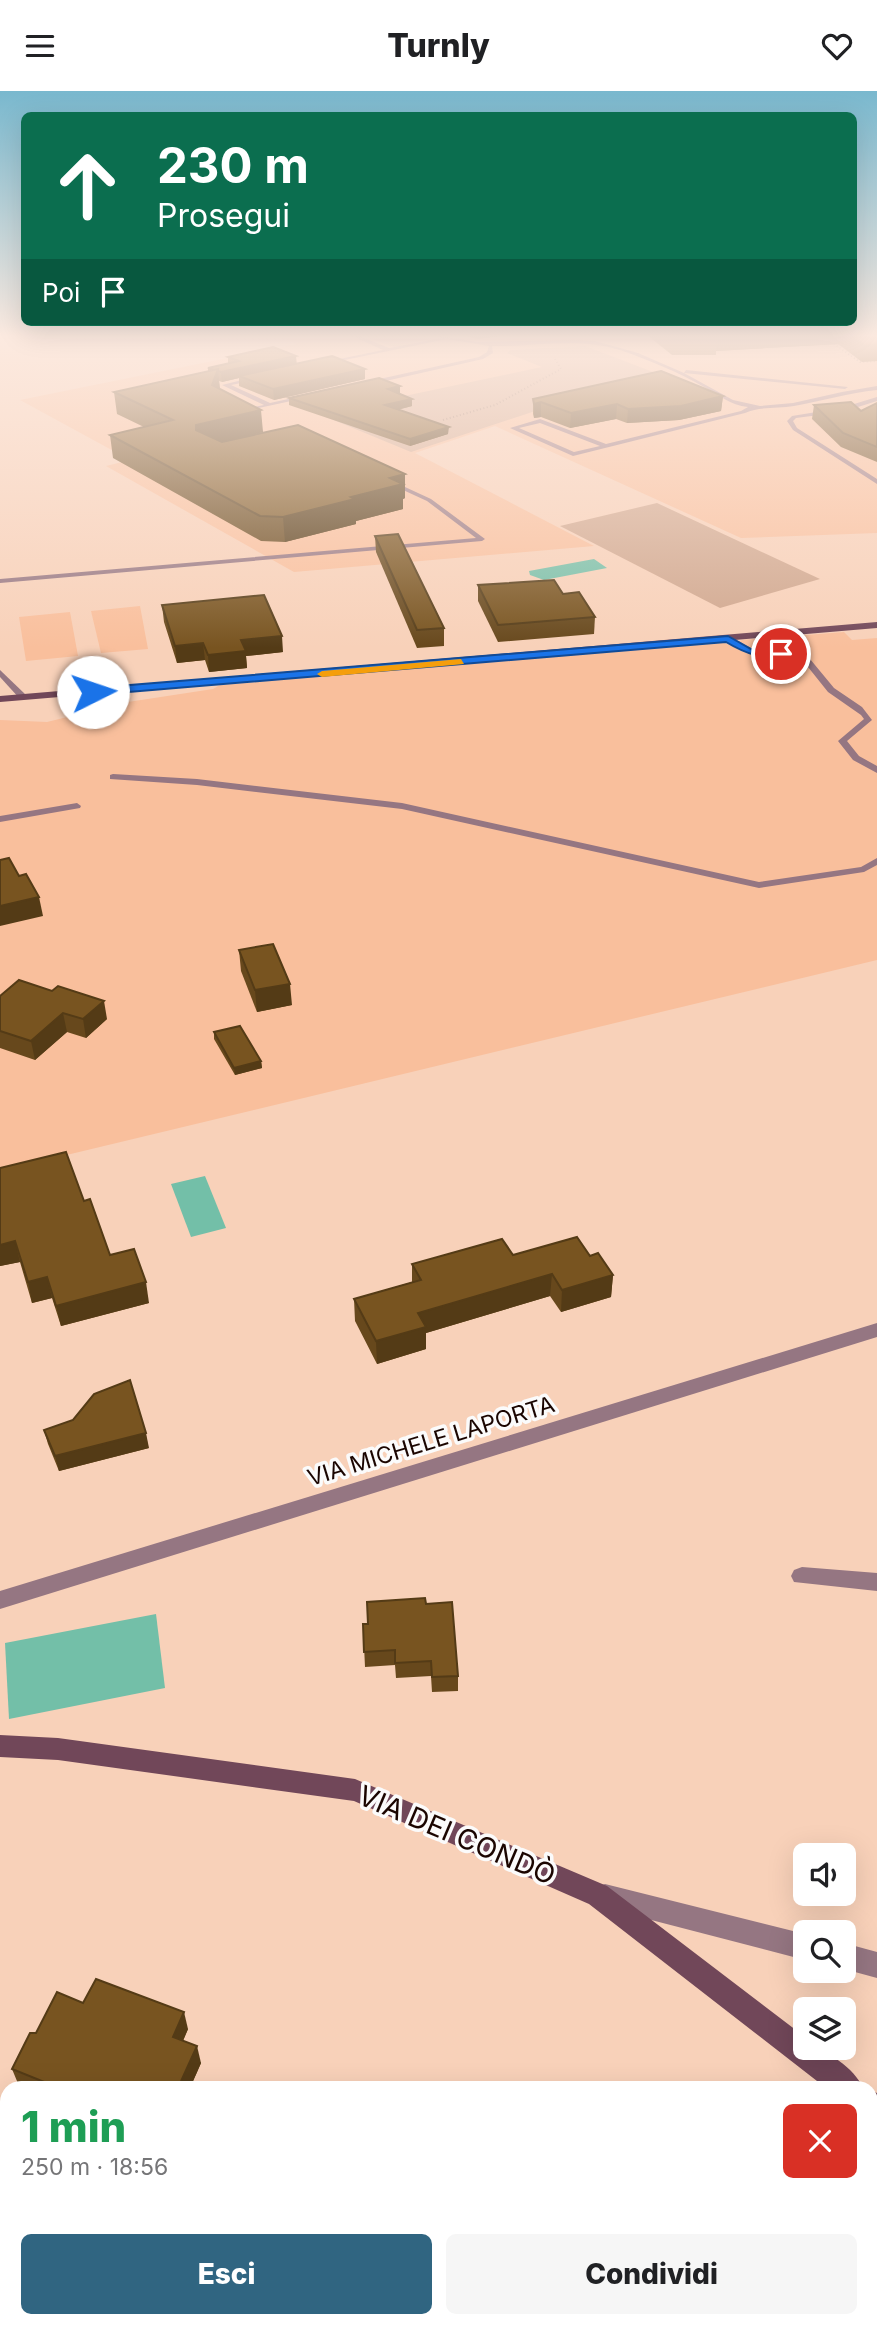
<!DOCTYPE html>
<html lang="it">
<meta charset="utf-8">
<style>
:root{--surface:#fff;--page:#f6f6f6;--text:#202124;--muted:#757577;--accent:#306581}
body{margin:0;font-family:Inter,sans-serif;background:var(--page);color:var(--text);height:100vh;display:flex;flex-direction:column;font-size:26px;white-space:nowrap}
*{box-sizing:border-box;margin:0}
p{font-size:23px;color:var(--muted)}
.icon{flex:none;width:38px;height:38px;fill:none;stroke:currentColor;stroke-width:2;stroke-linecap:round;stroke-linejoin:round}
.map{position:relative;flex:1;overflow:hidden}
.details{position:absolute;left:0px;top:1990px;width:878px;height:247px;display:flex;flex-direction:column;background:var(--surface);border-radius:21px 21px 0 0;box-shadow:0 7px 28px #0002}
.details>*{flex:none}
.top-card{position:absolute;left:21px;top:21px;width:836px;height:214px;border-radius:10px;box-shadow:0 7px 28px #0002;background:#0b6e4f;color:#fff;overflow:hidden}
.tools{position:absolute;left:793px;top:1752px;display:grid;gap:14px}
.tools a{display:grid;place-items:center;width:63px;height:63px;border-radius:10px;background:var(--surface);box-shadow:0 7px 28px #0002;font-size:35px}
.pin{position:absolute;display:grid;place-items:center;width:60px;height:60px;color:#fff;margin:-30px;border:4px solid #fff;border-radius:50%;box-shadow:0 2px 7px #0007}
.me{position:absolute;width:77px;margin:-38px;rotate:86deg;stroke-linejoin:round;filter:drop-shadow(0 0 5px #0008)}
.turn{display:flex;align-items:center;gap:24px;height:147px;padding:0 21px;font-size:32px}
.turn .icon{width:91px;height:91px;stroke-width:2.5}
.turn b{display:block;font-size:49px;line-height:60px}
.then{display:flex;align-items:center;height:66px;padding:0 21px;background:#0003;gap:14px;font-size:26px}
.round{display:grid;place-items:center;flex:none;width:74px;height:74px;border-radius:10px;background:var(--page)}
.headline{display:flex;align-items:center;justify-content:space-between;height:119px;padding:0 21px}
h1{font-size:42px;font-weight:800;line-height:52px;color:#1e9e55}
.action{display:flex;gap:14px;margin-top:auto;padding:14px 21px}
.action a{flex:1;height:80px;border-radius:10px;background:var(--accent);color:#fff;font-size:28px;font-weight:800;line-height:80px;text-align:center}
.action a+a{background:var(--page);color:var(--text)}
header{display:flex;justify-content:space-between;align-items:center;height:91px;padding:0 21px;background:var(--surface);font-size:32px;font-weight:800}
.map>svg:first-child{display:block}
.built{fill:#f9bf9c}
.green{fill:#d0a78e}
.water{fill:#73bfa8}
.lines{fill:none;stroke-linecap:round;stroke-linejoin:round}
.path{stroke:#977868;stroke-width:2;stroke-dasharray:1 2.5;stroke-linecap:butt}
.lane{fill:#957682;fill-rule:evenodd}
.street{fill:#957682;fill-rule:evenodd}
.secondary{fill:#714759;fill-rule:evenodd}
.wall{fill:#67481c}
.shaded-wall{fill:#543b16}
.building{fill:#785420;stroke:#543b16;stroke-width:2}
.route{fill:#1a73e8;stroke:#114b97;stroke-width:2}
.slow{fill:#f59e0b}
.labels{text-anchor:middle;dominant-baseline:central;stroke-width:7;stroke-linejoin:round;paint-order:stroke}
.street-label{font-size:23px;fill:#1a0500;stroke:#fbfbfb}
.near-street-label{font-size:28px;fill:#1a0500;stroke:#fbfbfb}
</style>
<header><svg class="icon" aria-label="menu" viewBox="0 0 24 24"><path d="M4 6h16M4 12h16M4 18h16"/></svg>Turnly<svg class="icon" aria-label="heart" viewBox="0 0 24 24"><path d="M12 20l-8-8c-3-5 5-10 8-4 3-6 11-1 8 4z"/></svg></header>
<div class="map">
<svg width="877" height="2236" viewBox="0 0 877 2236">
<rect width="100%" height="100%" fill="#f8d1b9"/>
<!-- built -->
<g class="built">
<path d="M277,244H877V442L741,447L495,335L415,362L594,455L294,481L106,375L130,369L20,309L297,253Z"/>
<path d="M140,515L148,558L101,562L91,520Z"/>
<path d="M70,521L78,565L26,570L19,526Z"/>
<path d="M844,541L852,549L877,547V869L0,1080V629L47,631L128,611L213,598L220,594L721,551L730,554L742,549Z"/>
</g>
<!-- green -->
<g class="green">
<path d="M362,244H423L431,248L393,256Z"/>
<path d="M585,255L653,281L411,361L319,323L542,276L507,262L511,259Z"/>
<path d="M657,412L820,488L720,517L560,435Z"/>
<path d="M877,2072V2236H758L763,2230H872V2080Z"/>
</g>
<!-- water -->
<g class="water">
<path d="M594,468L607,477L544,489L530,484L529,480Z"/>
<path d="M205,1085L226,1137L191,1146L171,1093Z"/>
<path d="M156,1523L165,1597L9,1628L5,1552Z"/>
</g>
<g class="lines">
<!-- path -->
<g class="path">
<path d="M831,251L860,271L877,270"/>
<path d="M443,329L495,314L561,278L555,268"/>
</g>
<!-- lane -->
<g class="lane">
<path d="M350,244H357L389,257L441,247L435,244L477,251L575,249L595,250L638,262L684,282L686,279L848,296L845,298L684,282L733,309L760,315L793,312L842,301L877,295V299C849,302 822,310 794,315C778,318 760,315 745,322L573,365L510,337L540,328L606,353L741,320L748,316C730,314 719,304 704,296C678,281 649,269 620,259C578,246 535,256 492,255L493,262L483,268L368,294L366,291L479,266L487,261L489,255L447,248L325,273V271L383,259ZM540,332L600,355L574,361L519,337Z"/>
<path d="M254,286L256,289L231,294L270,312L302,305L305,307L240,321V319L264,314L222,294Z"/>
<path d="M877,306V310L842,321L796,327L793,330L797,337L877,388V393L793,339L787,330L792,325L841,317Z"/>
<path d="M392,390L431,408L485,448L482,450L0,492V488L476,447L427,410L390,393Z"/>
<path d="M725,546H731L753,558L787,561L810,568L834,597L862,616L872,629L847,650L859,665L877,675V682L853,669L838,650L864,628L861,624L828,601L804,571L787,566L749,561L733,555L725,550Z"/>
<path d="M0,579L26,604V608H20L0,586Z"/>
<path d="M113,683L197,688L402,712L759,791L861,776L877,767V774L864,781L759,797L402,718L197,694L110,688V684Z"/>
<path d="M77,712L81,715L80,717L0,731V725Z"/>
</g>
<!-- street -->
<g class="street">
<path d="M877,1232V1246L0,1518V1500Z"/>
<path d="M802,1476L877,1482V1500L794,1491L791,1485L794,1479Z"/>
<path d="M605,1793L805,1843V1869L605,1817L596,1814L592,1805L596,1796Z"/>
<path d="M844,1852L877,1861V1887L844,1878Z"/>
</g>
<!-- secondary -->
<g class="secondary">
<path d="M877,531V537L0,611V605Z"/>
<path d="M0,1644L58,1647L355,1688L607,1795L805,1946V1956C825,1956 855,1978 863,1997H826L589,1813L354,1710L58,1669L0,1666Z"/>
<path d="M872,2000L877,2002V2032L872,2030Z"/>
</g>
</g>
<!-- wall -->
<g class="wall">
<path d="M463,244H509L477,248Z"/>
<path d="M628,244H877V270L862,271L838,253L716,260V264H672L647,244L629,245Z"/>
<path d="M228,266L365,278V288L274,309L239,295V287L222,291L219,290L220,298L263,341L233,349L405,407L403,408V418L356,430V433L285,451L261,450L113,367L110,344L144,336L117,323L114,301L208,281V277L228,272Z"/>
<path d="M400,295V302L399,303L412,315L397,319L448,343L410,355L289,314V307Z"/>
<path d="M723,305L721,320L679,329L627,332L616,328L570,337L541,326L534,327L533,323V308Z"/>
<path d="M877,312V371L841,356L812,328L814,314L861,320Z"/>
<path d="M375,445L444,537V555L417,557L376,461Z"/>
<path d="M478,494L563,503L595,526L594,543L498,551L478,510Z"/>
<path d="M162,514L283,561L246,565L247,577L209,581L205,569L177,572L164,531Z"/>
<path d="M239,859L292,914L257,921L241,880Z"/>
<path d="M0,905L107,928L86,947L67,941L35,969L0,957Z"/>
<path d="M214,941L261,970L262,977L235,984L214,948Z"/>
<path d="M0,1077L84,1110L110,1164L149,1212L61,1235L52,1207L32,1212L20,1171L0,1175Z"/>
<path d="M513,1164L590,1165L613,1184L611,1206L561,1221L550,1205L426,1242V1258L377,1273L355,1230L354,1208L412,1191V1173Z"/>
<path d="M44,1339L149,1357L59,1380L48,1353Z"/>
<path d="M426,1513L458,1585V1600L432,1601L431,1585L396,1587L395,1574L365,1576L363,1533H368Z"/>
<path d="M83,1912L188,1938L183,1950L201,1972L190,1997H24L19,1995L12,1978L36,1942Z"/>
</g>
<!-- shaded-wall -->
<g class="shaded-wall">
<path d="M477,244H509L477,248Z"/>
<path d="M730,244H839L838,253L716,260L718,248L714,245Z"/>
<path d="M296,265L297,275L239,285V287L222,291L221,281Z"/>
<path d="M218,278L220,300L212,294Z"/>
<path d="M365,278V288L274,309L273,298Z"/>
<path d="M400,295V302L388,305V298Z"/>
<path d="M723,305L721,320L679,329L627,332L628,318Z"/>
<path d="M412,308V315L385,322V314Z"/>
<path d="M541,311V326L534,327V313Z"/>
<path d="M617,313L616,328L570,337L571,322Z"/>
<path d="M261,319L263,341L198,357L196,339V334Z"/>
<path d="M449,336L448,343L410,355V348Z"/>
<path d="M405,383V407L403,408V418L356,430V433L285,451L283,426L351,406L390,387Z"/>
<path d="M282,545L283,561L246,565L247,577L209,581L208,564L241,549Z"/>
<path d="M203,552L205,569L177,572L175,555Z"/>
<path d="M39,806L43,825L0,835V815Z"/>
<path d="M290,893L292,914L257,921L255,899Z"/>
<path d="M104,910L107,928L86,947L83,928Z"/>
<path d="M63,922L67,941L35,969L31,950Z"/>
<path d="M261,970L262,977L235,984L234,977Z"/>
<path d="M15,1150L20,1171L0,1175V1154Z"/>
<path d="M552,1183L550,1205L426,1242V1258L377,1273L376,1250L418,1222Z"/>
<path d="M613,1184L611,1206L561,1221L562,1199Z"/>
<path d="M47,1186L52,1207L32,1212L28,1191Z"/>
<path d="M146,1191L149,1212L61,1235L56,1215Z"/>
<path d="M146,1342L149,1357L59,1380L55,1365Z"/>
<path d="M184,1921L188,1938L177,1963L173,1946Z"/>
<path d="M197,1955L201,1972L190,1997H178Z"/>
</g>
<!-- building -->
<g class="building">
<path d="M668,244H730L714,245L718,248H673Z"/>
<path d="M850,244H877V254L865,255Z"/>
<path d="M273,256L296,265L221,281L218,280V278L215,279L208,277L239,270L228,266Z"/>
<path d="M332,265L365,278L273,298L239,285Z"/>
<path d="M218,278L212,294L261,319L196,334V339L222,351L298,334L405,383L390,387L403,393L351,406L355,408L283,426L260,425L110,344L173,329L114,301Z"/>
<path d="M661,280L723,305L681,315L628,318L617,313L571,322L541,311L534,313L533,308Z"/>
<path d="M379,287L400,295L388,298L412,308L385,314L449,336L410,348L289,307Z"/>
<path d="M851,311L861,320L877,312V356L843,342L814,314Z"/>
<path d="M398,443L444,537L417,539L375,445Z"/>
<path d="M554,489L563,503L579,501L595,526L498,534L478,494Z"/>
<path d="M264,504L282,545L241,549L246,560L208,564L203,552L175,555L162,514Z"/>
<path d="M9,767L19,785L26,783L39,806L0,815V769Z"/>
<path d="M273,853L290,893L255,899L239,859Z"/>
<path d="M19,889L52,900L58,895L104,910L83,928L63,922L31,950L0,940V905Z"/>
<path d="M240,935L261,970L234,977L214,941Z"/>
<path d="M66,1061L84,1110L90,1108L110,1164L134,1158L146,1191L56,1215L47,1186L28,1191L15,1150L0,1154V1077Z"/>
<path d="M577,1146L590,1165L598,1162L613,1184L562,1199L552,1183L418,1222L426,1236L376,1250L354,1208L421,1189L412,1173L502,1148L513,1164Z"/>
<path d="M130,1289L146,1342L55,1365L44,1339L73,1329L94,1303Z"/>
<path d="M425,1507L426,1513L452,1511L458,1585L432,1586L431,1570L395,1572V1559L364,1561L363,1533H368L367,1511Z"/>
<path d="M96,1888L184,1921L173,1946L197,1955L178,1997H59L12,1978L30,1942H36L57,1901L83,1912Z"/>
</g>
<!-- sky -->
<linearGradient id="sky" x2="0" y2="1"><stop stop-color="#79b8ce"/><stop offset="0.44" stop-color="#fceae0"/><stop offset="1" stop-color="#fceae0" stop-opacity="0"/></linearGradient>
<rect width="877" height="557" fill="url(#sky)"/>
<!-- route -->
<path class="route" d="M728,545L751,558L786,563C769,573 741,560 726,551L93,604L88,601L93,597Z"/>
<!-- slow -->
<path class="slow" d="M461,568L464,573L322,586L317,583L322,580Z"/>
<g class="labels">
<!-- street labels -->
<g class="street-label">
<text transform="translate(431 1350) rotate(-17)">VIA MICHELE LAPORTA</text>
</g>
<!-- near-street labels -->
<g class="near-street-label">
<text transform="translate(457 1744) rotate(23)">VIA DEI CONDÒ</text>
</g>
</g>
</svg>
<div class="tools">
<a><svg class="icon" aria-label="sound" viewBox="0 0 24 24"><path d="M4 9h4l5-4v14l-5-4H4zM17 9q2 3 0 6"/></svg></a>
<a><svg class="icon" aria-label="search" viewBox="0 0 24 24"><circle cx="10" cy="10" r="6"/><path d="M15 15l6 6"/></svg></a>
<a><svg class="icon" aria-label="layers" viewBox="0 0 24 24"><path d="M12 4l9 5-9 5-9-5zM3 14l9 5 9-5"/></svg></a>
</div>
<div class="pin" style="left:781px;top:563px;background:#d93025"><svg class="icon" aria-label="arrive" viewBox="0 0 24 24"><path d="M6 21V4h12l-3 4 3 4H6"/></svg></div>
<svg class="me" style="left:93px;top:601px" viewBox="-20 -20 40 40"><circle r="19" fill="#fff"/><path d="M0-13L10 11 0 6-10 11z" fill="#1a73e8"/></svg>
<div class="top-card">
<div class="turn"><svg class="icon" aria-label="ahead" viewBox="0 0 24 24"><path d="M12 20V5M6 11l6-6 6 6"/></svg><div><b>230 m</b>Prosegui</div></div>
<div class="then">Poi<svg class="icon" aria-label="arrive" viewBox="0 0 24 24"><path d="M6 21V4h12l-3 4 3 4H6"/></svg></div>
</div>
<section class="details">
<div class="headline"><div><h1>1 min</h1><p>250 m · 18:56</p></div><a class="round" style="background:#d93025;color:#fff"><svg class="icon" aria-label="close" viewBox="0 0 24 24"><path d="M6 6l12 12M18 6L6 18"/></svg></a></div>
<div class="action"><a>Esci</a><a>Condividi</a></div>
</section>
</div>
